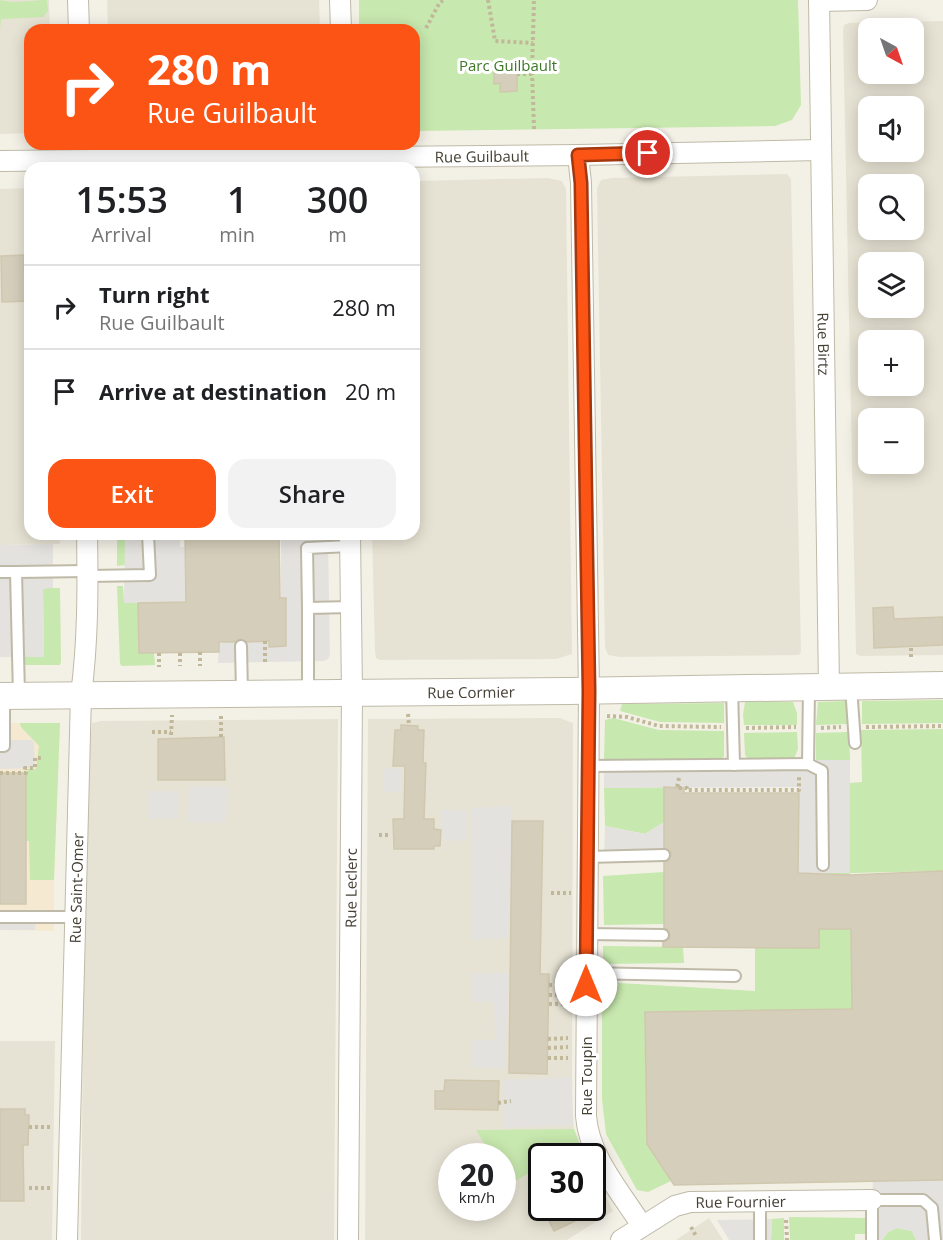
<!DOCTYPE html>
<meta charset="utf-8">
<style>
:root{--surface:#fff;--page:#f2f2f2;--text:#202124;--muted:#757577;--line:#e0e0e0;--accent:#fb5415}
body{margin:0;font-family:"Open Sans",sans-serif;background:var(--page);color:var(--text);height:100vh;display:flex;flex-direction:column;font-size:22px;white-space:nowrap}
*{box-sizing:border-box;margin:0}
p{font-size:20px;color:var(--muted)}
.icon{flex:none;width:33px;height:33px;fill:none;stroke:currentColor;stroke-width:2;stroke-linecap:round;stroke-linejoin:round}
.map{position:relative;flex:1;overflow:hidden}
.drawer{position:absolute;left:24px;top:162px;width:396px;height:378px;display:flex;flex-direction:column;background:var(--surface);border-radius:18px;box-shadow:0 3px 15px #0003}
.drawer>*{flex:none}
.top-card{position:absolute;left:24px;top:24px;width:396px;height:126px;border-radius:18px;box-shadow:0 3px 15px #0003;background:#fb5415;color:#fff;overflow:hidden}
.needle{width:39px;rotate:140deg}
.buttons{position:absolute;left:858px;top:18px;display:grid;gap:12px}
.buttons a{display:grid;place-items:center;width:66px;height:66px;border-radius:12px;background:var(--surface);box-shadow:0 3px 15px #0003;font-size:30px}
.speed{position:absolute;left:438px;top:1143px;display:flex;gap:12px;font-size:30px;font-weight:700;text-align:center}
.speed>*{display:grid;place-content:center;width:78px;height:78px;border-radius:50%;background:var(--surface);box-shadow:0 3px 15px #0003;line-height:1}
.speed small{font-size:15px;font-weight:400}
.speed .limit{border:3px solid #111;border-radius:9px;background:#fff;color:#111}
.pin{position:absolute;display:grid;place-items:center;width:51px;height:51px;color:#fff;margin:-26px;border:3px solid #fff;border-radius:50%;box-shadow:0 2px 6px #0007}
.me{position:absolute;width:66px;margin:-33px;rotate:0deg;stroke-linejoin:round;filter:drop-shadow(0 0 4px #0008)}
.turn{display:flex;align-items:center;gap:21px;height:126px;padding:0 24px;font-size:27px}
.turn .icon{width:78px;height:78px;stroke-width:2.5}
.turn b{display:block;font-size:42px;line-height:51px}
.eta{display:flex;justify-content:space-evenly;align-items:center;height:102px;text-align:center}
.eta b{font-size:36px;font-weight:600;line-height:42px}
.action{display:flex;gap:12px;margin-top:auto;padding:12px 24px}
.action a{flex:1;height:69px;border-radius:18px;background:var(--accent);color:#fff;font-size:24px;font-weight:600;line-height:69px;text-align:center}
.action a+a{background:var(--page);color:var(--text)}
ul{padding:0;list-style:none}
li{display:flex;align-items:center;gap:18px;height:84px;padding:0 24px;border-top:2px solid var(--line)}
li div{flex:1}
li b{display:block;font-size:22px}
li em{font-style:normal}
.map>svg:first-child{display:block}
.residential{fill:#e7e3d4;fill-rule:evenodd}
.commercial{fill:#f5ead1}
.green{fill:#c7e8ae}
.parking{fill:#e4e2de}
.building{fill:#d5cebb;stroke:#d0c7ae;stroke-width:1.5}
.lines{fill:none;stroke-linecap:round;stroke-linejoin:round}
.service-casing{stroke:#bfbaa8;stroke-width:14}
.minor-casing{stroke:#bfbaa8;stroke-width:22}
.tertiary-casing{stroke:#bfbaa8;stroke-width:28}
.path{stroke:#c1b89a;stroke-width:4;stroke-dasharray:3 3;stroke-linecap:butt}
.service{stroke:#fff;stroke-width:10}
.minor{stroke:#fff;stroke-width:20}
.tertiary{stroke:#fff;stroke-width:26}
.route-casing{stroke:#a3370e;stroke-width:15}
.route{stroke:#fb5415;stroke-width:10}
.labels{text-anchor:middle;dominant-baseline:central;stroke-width:6;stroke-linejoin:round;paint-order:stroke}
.park-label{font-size:15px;fill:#3c7828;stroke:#fff}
.street-label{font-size:15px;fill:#464135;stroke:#fff}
</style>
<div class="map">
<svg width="943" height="1240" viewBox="0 0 943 1240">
<rect width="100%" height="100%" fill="#f3f1e6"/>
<!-- residential -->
<g class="residential">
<path d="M0,0H49L50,30H30V133L0,134Z"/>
<path d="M107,0H319L320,30H108Z"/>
<path d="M943,21V655L860,656L856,654L843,31L844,25L849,23ZM868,28H914V74H868ZM868,106H914V152H868ZM868,184H914V230H868ZM868,262H914V308H868ZM868,340H914V386H868ZM868,418H914V464H868Z"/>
<path d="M787,174L791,179L801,652L799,655L620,657L608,655L605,647L597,188L601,180L611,178Z"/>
<path d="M548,178L562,181L566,189L572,654L556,659L380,660L376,658L375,652L372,534H414V181Z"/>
<path d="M30,188V534H59L60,544L0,545V189Z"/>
<path d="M560,718L573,723L572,1102L574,1129L585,1156H542V1208H592L593,1171L613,1211L567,1240H365L368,719ZM452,1156H502V1208H452Z"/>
<path d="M338,719L334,1240H81L85,804L92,723L101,721Z"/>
<path d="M0,1041H55L52,1240H0Z"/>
<path d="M709,1218L723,1240H676Z"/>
</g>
<!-- commercial -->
<path class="commercial" d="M0,723H60L54,880V931L0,930Z"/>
<!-- green -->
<g class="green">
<path d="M0,0C15,4 31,0 47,0L48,11L43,17L1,19L0,30Z"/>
<path d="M359,0H798L801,105L792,120L775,126L414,131V30H359Z"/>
<path d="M117,534H125L126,565L117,566Z"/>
<path d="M117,586H123L124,602L138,603L139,653H154L155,665L122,666L120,664Z"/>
<path d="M43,588H60L61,662L60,665H25V657L44,656Z"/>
<path d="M943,700V723L862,724V701Z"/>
<path d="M846,701L848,724L816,725L818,702Z"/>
<path d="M745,702H793L797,713V725H744L743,715Z"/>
<path d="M724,703V723L660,722L620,711L622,704Z"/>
<path d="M613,718L659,730L724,731V756L721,759H604L605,720Z"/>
<path d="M20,723H60L54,880H30L29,841H26V773L27,769H36L39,746L21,727Z"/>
<path d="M943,729V871L850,873V914L825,884V873H850V783L862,782L861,730Z"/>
<path d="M797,732L798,749L794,759H748L745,755L744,733Z"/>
<path d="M849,732L850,760L816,761V733Z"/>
<path d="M664,787V822L645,834L605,826L604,788Z"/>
<path d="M664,872V924L604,925L603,876Z"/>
<path d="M819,929H851L852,1009L645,1012L647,1144L671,1181L648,1192L637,1190L606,1134L602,1099V982L755,991V948H819Z"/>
<path d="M603,946L683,947L684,963L603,964Z"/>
<path d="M574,1129L580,1145L559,1156H542L541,1166L510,1184L503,1172L502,1156H492L476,1130Z"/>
<path d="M789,1217L868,1218V1234H855V1240H790Z"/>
<path d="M784,1218V1240H771L772,1219Z"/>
<path d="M897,1228L912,1231L916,1240H882L888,1232Z"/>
</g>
<!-- parking -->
<g class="parking">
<path d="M125,534H180V547H185L186,602L124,603Z"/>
<path d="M328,534L330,655L328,659L324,661L218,663L219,643L269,641V647L286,646V598H281V535Z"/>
<path d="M53,544V588L43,589L44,657H0V545Z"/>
<path d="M0,740H32L34,743L35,768L0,769Z"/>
<path d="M604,759L850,760V873H798L799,787L604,788Z"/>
<path d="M384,768L402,769V792H384Z"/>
<path d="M189,786H227L226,823L188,822Z"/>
<path d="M148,791H177L178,818L148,819Z"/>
<path d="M512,806L511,938L471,940V808Z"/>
<path d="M441,810H467L468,840L443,841Z"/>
<path d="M664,822V855L604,856L605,826L645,834Z"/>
<path d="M0,917H36L35,930H0Z"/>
<path d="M472,973H509L505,1069L471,1067V1040H495L494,1002H472Z"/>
<path d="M572,1077L573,1125L503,1128V1080Z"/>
<path d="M943,1180V1240H916L912,1231L897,1228L888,1232L882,1240H868L873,1182Z"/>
<path d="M772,1219L771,1240H729L717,1220Z"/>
</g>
<!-- building -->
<g class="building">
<path d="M494,67H517V91L500,92V83L494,84Z"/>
<path d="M24,255V272H30V301L2,302L1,256Z"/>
<path d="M185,534H279L280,598H286V646L269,647V641L247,642L240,639L235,642H219V652L139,653L138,603L186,602Z"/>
<path d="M893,607L894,619L943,617V645L874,648L873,608Z"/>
<path d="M401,725L418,726V730H424L423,763H426L424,819H434V829L441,830L440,846H434V849H394L393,819H404L405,766H393L395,730H401Z"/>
<path d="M224,737L225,780H158V739Z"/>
<rect x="0" y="773" width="26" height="131"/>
<path d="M664,787L684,788V793H799L798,873L850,875L943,871V1180L674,1185L647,1144L645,1012L852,1009L851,929H819V948L663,947V942L669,939L670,935L667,929L664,928V862L668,861L671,855L670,851L664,848Z"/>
<path d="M512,821H543L540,974H549L547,1074L509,1073Z"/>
<path d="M445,1080L499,1081L498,1110L435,1109V1091H444Z"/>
<path d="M0,1109H25V1115H29L28,1145H23L24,1201H0Z"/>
<path d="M543,1208H602L554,1231Z"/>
</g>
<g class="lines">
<!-- service casing -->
<g class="service-casing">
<g id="service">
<path d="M0,572H16"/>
<path d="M88,576L150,575L148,534"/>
<path d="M308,608L307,548L350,546"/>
<path d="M241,646L242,693"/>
<path d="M851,687L855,743"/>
<path d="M732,688L734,765"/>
<path d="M308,692V608L351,607"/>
<path d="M19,695L16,572L88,571"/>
<path d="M0,746H4V696"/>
<path d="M808,764L809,687"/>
<path d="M588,766L808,764L822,771L823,865"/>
<path d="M587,857L664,855"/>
<path d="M0,917H75"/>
<path d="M587,934L663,935"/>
<path d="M586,973L735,976"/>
<path d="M760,1240V1200"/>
<path d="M872,1240V1200H923L932,1208L935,1240"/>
</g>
</g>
<!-- minor casing -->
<g class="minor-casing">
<g id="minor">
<path d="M78,0L79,30"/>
<path d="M340,0L341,30"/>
<path id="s1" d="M819,0L829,687"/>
<path d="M819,1L867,0"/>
<path d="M578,155L581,183L589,691L586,1116C589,1157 621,1192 642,1226"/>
<path id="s2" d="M0,161L578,155L820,150"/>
<path id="s3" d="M67,1240L81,695C88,642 88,588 87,534"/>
<path id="s4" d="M348,1240L352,692L350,534"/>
<path id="s5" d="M621,1240L675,1206L690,1202L872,1200"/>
</g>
</g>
<!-- tertiary casing -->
<g class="tertiary-casing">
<g id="tertiary">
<path id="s6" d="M0,696L569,691L943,685"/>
</g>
</g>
<!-- path -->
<g class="path">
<path d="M488,0L495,41L533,43"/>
<path d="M426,28L440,2L444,0"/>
<path d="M532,70L534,0"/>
<path d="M517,74H533"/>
<path d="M534,129L532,70H543"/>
<path d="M265,641V665"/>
<path d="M200,652V666"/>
<path d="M159,653V667"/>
<path d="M180,653V666"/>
<path d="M911,657V647"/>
<path d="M408,714L409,726"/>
<path d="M607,716L627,717L659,726L721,727"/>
<path d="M866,727L943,726"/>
<path d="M746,728L796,727"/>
<path d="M821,728L841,727"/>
<path d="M152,732H171"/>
<path d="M171,735L172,715"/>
<path d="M221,737V714"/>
<path d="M0,773H26L25,768H35V758H43"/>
<path d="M679,778L677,788H687V790H799V777"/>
<path d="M379,835H388"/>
<path d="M551,893H571"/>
<path d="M549,985H570"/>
<path d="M549,995H569"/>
<path d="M549,1004H569"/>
<path d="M548,1039L568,1038"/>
<path d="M548,1048L568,1047"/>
<path d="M548,1058H568"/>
<path d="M498,1103L511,1101"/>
<path d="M29,1127H52"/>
<path d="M29,1188H50"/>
<path d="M538,1211L543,1208"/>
<path d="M786,1220L787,1240"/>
<path d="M691,1227L696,1236"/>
</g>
<!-- service -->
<use href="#service" class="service"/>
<!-- minor -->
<use href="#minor" class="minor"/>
<!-- tertiary -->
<use href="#tertiary" class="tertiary"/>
</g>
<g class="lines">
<!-- route casing -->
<g class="route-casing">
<path id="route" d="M586,985L589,691L581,183L578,155L648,153"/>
</g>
<!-- route -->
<use href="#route" class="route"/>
</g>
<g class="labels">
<!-- park labels -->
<g class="park-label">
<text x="508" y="65">Parc Guilbault</text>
</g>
<!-- street labels -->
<g class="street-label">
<text stroke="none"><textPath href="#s2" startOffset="482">Rue Guilbault</textPath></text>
<text stroke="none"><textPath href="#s1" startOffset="344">Rue Birtz</textPath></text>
<text stroke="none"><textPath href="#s6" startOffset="471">Rue Cormier</textPath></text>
<text stroke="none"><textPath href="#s3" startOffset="352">Rue Saint-Omer</textPath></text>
<text stroke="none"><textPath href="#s4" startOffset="352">Rue Leclerc</textPath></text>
<text transform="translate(586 1076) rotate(-90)">Rue Toupin</text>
<text stroke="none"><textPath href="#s5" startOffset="130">Rue Fournier</textPath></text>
</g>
</g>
</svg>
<div class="buttons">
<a><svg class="needle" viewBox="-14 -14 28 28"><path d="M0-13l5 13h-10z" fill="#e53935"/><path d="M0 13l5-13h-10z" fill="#757577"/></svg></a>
<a><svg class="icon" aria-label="sound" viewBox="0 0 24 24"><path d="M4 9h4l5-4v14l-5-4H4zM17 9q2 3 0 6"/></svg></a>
<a><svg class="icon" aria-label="search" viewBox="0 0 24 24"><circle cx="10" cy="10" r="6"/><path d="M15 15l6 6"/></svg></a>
<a><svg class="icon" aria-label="layers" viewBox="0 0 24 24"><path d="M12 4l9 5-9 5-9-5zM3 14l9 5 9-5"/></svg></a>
<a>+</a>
<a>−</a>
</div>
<div class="speed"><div>20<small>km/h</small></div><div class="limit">30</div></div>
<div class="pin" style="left:648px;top:153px;background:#d93025"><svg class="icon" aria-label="arrive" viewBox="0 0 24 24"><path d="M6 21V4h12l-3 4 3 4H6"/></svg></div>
<svg class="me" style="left:586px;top:985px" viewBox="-20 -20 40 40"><circle r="19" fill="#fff"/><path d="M0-13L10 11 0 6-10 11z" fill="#fb5415"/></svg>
<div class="top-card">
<div class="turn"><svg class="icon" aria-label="right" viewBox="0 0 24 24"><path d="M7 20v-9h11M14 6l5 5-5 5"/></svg><div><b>280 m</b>Rue Guilbault</div></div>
</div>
<section class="drawer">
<div class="eta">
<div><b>15:53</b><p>Arrival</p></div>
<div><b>1</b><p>min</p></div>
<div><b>300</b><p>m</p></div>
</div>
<ul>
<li><svg class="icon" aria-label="right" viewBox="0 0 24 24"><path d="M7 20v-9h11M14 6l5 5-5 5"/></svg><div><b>Turn right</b><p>Rue Guilbault</p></div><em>280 m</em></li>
<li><svg class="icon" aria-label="arrive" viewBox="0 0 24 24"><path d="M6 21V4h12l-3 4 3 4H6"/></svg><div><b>Arrive at destination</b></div><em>20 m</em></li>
</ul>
<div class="action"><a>Exit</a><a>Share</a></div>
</section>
</div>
